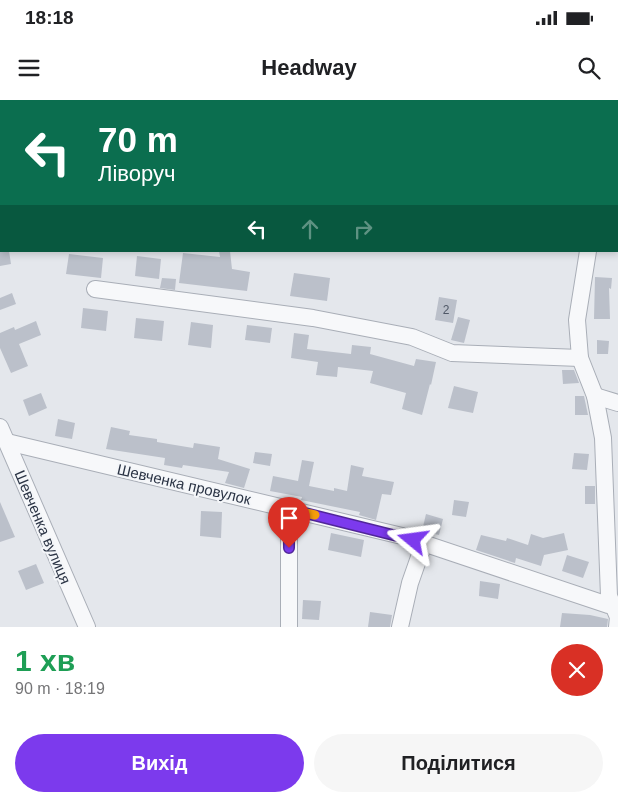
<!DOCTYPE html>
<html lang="uk">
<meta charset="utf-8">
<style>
:root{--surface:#fff;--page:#f6f6f6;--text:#202124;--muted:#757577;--accent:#7c3aed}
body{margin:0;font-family:Helvetica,sans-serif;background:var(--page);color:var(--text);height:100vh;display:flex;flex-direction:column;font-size:19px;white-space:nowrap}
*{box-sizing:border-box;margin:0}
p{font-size:16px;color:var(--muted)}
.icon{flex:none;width:28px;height:28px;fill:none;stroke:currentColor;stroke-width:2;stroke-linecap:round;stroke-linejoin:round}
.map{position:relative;height:527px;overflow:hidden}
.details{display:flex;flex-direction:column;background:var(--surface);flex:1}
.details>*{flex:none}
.banner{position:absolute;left:0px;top:0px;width:619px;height:152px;box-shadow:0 2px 8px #0003;background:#0b6e4f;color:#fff;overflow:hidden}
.pin{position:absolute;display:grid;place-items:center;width:42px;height:42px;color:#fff;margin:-51px -21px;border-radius:50% 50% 50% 0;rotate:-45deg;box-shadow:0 0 5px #0007}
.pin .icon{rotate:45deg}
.me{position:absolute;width:55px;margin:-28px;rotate:286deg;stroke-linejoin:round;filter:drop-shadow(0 0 4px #0008)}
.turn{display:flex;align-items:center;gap:18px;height:105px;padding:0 15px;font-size:22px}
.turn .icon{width:65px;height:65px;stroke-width:2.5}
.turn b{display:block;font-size:35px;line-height:42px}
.lanes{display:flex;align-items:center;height:48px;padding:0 15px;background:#0003;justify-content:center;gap:25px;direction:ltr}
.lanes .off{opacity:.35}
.round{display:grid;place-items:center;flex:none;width:52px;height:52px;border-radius:26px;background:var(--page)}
.head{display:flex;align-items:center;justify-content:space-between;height:85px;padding:0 15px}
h1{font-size:30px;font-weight:800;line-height:38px;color:#1e9e55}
.cta{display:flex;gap:10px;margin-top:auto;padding:10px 15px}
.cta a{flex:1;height:58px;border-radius:30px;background:var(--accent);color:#fff;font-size:20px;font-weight:800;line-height:58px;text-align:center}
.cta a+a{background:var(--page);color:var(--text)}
.status{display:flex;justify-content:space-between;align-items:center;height:35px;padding:0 25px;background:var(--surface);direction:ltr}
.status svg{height:14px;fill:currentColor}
header{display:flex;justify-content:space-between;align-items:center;height:65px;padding:0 15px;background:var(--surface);font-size:22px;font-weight:800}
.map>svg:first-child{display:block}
.building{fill:#bbc0ca}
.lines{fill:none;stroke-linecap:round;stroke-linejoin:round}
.street-casing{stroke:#a9aeb7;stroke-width:18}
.street{stroke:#f7f8fa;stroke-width:16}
.route-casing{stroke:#51269a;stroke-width:12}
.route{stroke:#7c3aed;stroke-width:9}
.slow{stroke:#f59e0b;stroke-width:9}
.labels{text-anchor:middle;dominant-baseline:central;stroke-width:4;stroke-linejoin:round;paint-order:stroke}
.number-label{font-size:12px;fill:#4f5766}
.street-label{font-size:15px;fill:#2b3445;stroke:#f4f6f9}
</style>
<div class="status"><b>18:18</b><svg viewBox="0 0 49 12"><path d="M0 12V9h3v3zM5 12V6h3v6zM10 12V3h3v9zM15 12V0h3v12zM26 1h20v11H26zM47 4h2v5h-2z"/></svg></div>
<header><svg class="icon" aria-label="menu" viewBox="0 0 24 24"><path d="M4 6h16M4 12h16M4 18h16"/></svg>Headway<svg class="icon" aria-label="search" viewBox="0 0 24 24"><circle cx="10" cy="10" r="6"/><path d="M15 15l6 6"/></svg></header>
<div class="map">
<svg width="618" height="527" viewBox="0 0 618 527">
<rect width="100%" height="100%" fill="#e4e7ec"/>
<!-- building -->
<g class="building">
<path d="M0,133H1V151H9L11,164L0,166Z"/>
<path d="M219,151H230L232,169L250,172L247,191L179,183L183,153L220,157Z"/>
<path d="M69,154L103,158L101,178L66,174Z"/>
<path d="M137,156L161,159L159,179L135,176Z"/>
<path d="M294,173L330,178L327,201L290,196Z"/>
<path d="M595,177L612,178L611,189L609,188L610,219H594Z"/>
<path d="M162,178L176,179L175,190L160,188Z"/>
<path d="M12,193L16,204L0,210V198Z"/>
<path d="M439,197L457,200L453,223L435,220Z"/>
<path d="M83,208L108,211L106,231L81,228Z"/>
<path d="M458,217L470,220L464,243L451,240Z"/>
<path d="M136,218L164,221L162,241L134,238Z"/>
<path d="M36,221L41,235L19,244L28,266L11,273L0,248V233L14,227L15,230Z"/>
<path d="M191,222L213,225L211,248L188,245Z"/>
<path d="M247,225L272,228L270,243L245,240Z"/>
<path d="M294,233L309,235L307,249L351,254L352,245L371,247L370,254L414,266L416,259L436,262L431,285L430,284L422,315L402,309L406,293L370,283L373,271L338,267L337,277L316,275L318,262L291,258Z"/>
<path d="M597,240L609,241L608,254H597Z"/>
<path d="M562,270H574L579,283L563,284Z"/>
<path d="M454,286L478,292L473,313L448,308Z"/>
<path d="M41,293L47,308L29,316L23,300Z"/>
<path d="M575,296H584L588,315H575Z"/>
<path d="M58,319L75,323L72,339L55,336Z"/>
<path d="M111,327L130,331L129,335L157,339V342L193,348L194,343L220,347L218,359L250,369L244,388L225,383L229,372L183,365L182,368L164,365L165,358L106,349Z"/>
<path d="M255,352L272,354L270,366L253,363Z"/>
<path d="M574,353L589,354L587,370L572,369Z"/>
<path d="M302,360L314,362L309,386L334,391V388L347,391L351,365L364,368L362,376L394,382L391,395L382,394L376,420L359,415L360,412L301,400L302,397L270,391L273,376L298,381Z"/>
<rect x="585" y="386" width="10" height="18"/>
<path d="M454,400L469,402L466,417L452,415Z"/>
<path d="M0,402L15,437L0,442Z"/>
<path d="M201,411L222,412L221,438L200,436Z"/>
<path d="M426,414L443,419L439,435L422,431Z"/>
<path d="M331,433L364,440L361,457L328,450Z"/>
<path d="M564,433L568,450L544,455L541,466L516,458L515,463L476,450L481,435L506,441L507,438L528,445L531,434L543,438Z"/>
<path d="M567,455L589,462L583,478L562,471Z"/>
<path d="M36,464L44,483L26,490L18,471Z"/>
<path d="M480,481L500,484L498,499L479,496Z"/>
<path d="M303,500L321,501L319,520L302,519Z"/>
<path d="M370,512L392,515L390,527H368Z"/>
<path d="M562,513L590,515L608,519L607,527H560Z"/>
</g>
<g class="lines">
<!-- street casing -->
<g class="street-casing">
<g id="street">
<path d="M292,0V1"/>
<path d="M569,1V0"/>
<path d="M0,52H1"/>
<path d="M588,151L577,220L580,258L595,296L603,338L609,496L618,517L617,527"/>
<path d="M95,189L313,218L412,237L452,253L580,258"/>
<path d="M595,296L618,303"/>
<path d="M0,327L87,527"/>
<path d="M7,342L402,436L608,505L618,507"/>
<path d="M289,409V527"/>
<path d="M400,527L410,483L424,443"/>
</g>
</g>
<!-- street -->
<use href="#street" class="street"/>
</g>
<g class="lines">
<!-- route casing -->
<g class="route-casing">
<path id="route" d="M289,448V409L413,440"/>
</g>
<!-- route -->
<use href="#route" class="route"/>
<!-- slow -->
<path class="slow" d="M289,416V409L315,415"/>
</g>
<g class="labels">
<!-- number labels -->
<g class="number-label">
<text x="446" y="210">2</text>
</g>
<!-- street labels -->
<g class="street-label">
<text transform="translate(184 384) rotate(13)">Шевченка провулок</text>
<text transform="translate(43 427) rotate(67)">Шевченка вулиця</text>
</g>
</g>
</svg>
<div class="pin" style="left:289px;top:448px;background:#d93025"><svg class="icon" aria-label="arrive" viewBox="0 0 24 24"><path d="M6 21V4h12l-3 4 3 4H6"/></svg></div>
<svg class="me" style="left:413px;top:440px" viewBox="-20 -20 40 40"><path d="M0-17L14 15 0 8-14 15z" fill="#7c3aed" stroke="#fff" stroke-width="4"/></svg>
<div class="banner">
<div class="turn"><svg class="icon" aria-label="left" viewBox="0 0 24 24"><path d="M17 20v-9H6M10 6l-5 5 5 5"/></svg><div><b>70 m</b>Ліворуч</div></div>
<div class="lanes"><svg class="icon" aria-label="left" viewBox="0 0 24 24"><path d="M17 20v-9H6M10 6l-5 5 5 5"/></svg><svg class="icon off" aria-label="ahead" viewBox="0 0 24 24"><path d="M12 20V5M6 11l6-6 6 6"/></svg><svg class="icon off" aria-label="right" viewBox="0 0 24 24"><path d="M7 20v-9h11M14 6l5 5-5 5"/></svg></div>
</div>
</div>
<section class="details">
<div class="head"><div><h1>1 хв</h1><p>90 m · 18:19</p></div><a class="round" style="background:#d93025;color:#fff"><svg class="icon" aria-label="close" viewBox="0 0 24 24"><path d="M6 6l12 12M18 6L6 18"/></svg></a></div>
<div class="cta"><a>Вихід</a><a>Поділитися</a></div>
</section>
